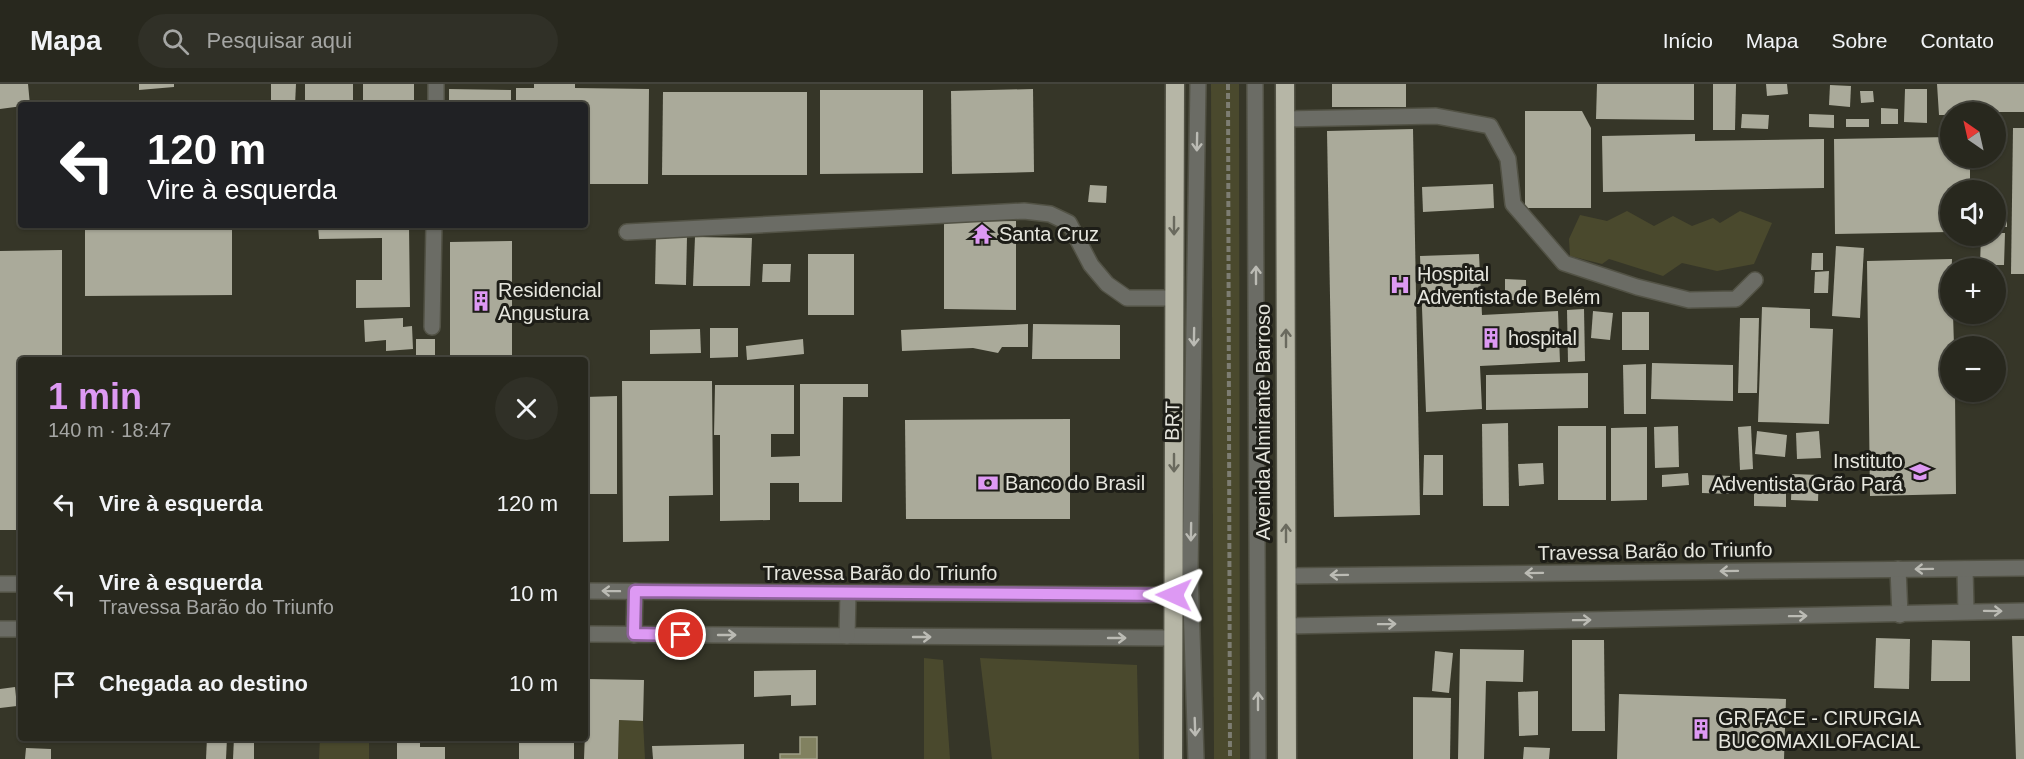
<!DOCTYPE html>
<html lang="pt">
<meta charset="utf-8">
<style>
:root{--surface:#28281e;--page:#303027;--text:#f1f3f6;--muted:#a5a6a4;--line:#44443c;--accent:#dd99f3}
body{margin:0;font-family:Helvetica,sans-serif;background:var(--page);color:var(--text);height:100vh;display:flex;flex-direction:column;font-size:22px;white-space:nowrap}
*{box-sizing:border-box;margin:0}
p{font-size:20px;color:var(--muted)}
.icon{flex:none;width:33px;height:33px;fill:none;stroke:currentColor;stroke-width:2;stroke-linecap:round;stroke-linejoin:round}
.map{position:relative;flex:1;overflow:hidden}
.side{position:absolute;left:18px;top:273px;width:570px;height:384px;display:flex;flex-direction:column;background:var(--surface);border-radius:6px;box-shadow:0 2px 4px #0004,0 0 0 2px var(--line)}
.side>*{flex:none}
.hud{position:absolute;left:18px;top:18px;width:570px;height:126px;border-radius:6px;box-shadow:0 2px 4px #0004,0 0 0 2px var(--line);background:#202124;color:#fff;overflow:hidden}
.needle{width:39px;rotate:326deg}
.buttons{position:absolute;left:1940px;top:18px;display:grid;gap:12px}
.buttons a{display:grid;place-items:center;width:66px;height:66px;border-radius:50%;background:var(--surface);box-shadow:0 2px 4px #0004,0 0 0 2px var(--line);font-size:30px}
.pin{position:absolute;display:grid;place-items:center;width:51px;height:51px;color:#fff;margin:-26px;border:3px solid #fff;border-radius:50%;box-shadow:0 2px 6px #0007}
.me{position:absolute;width:66px;margin:-33px;rotate:271deg;stroke-linejoin:round;filter:drop-shadow(0 0 4px #0008)}
.turn{display:flex;align-items:center;gap:21px;height:126px;padding:0 30px;font-size:27px}
.turn .icon{width:78px;height:78px;stroke-width:2.5}
.turn b{display:block;font-size:42px;line-height:51px}
.round{display:grid;place-items:center;flex:none;width:63px;height:63px;border-radius:32px;background:var(--page)}
.overview{display:flex;align-items:center;justify-content:space-between;height:102px;padding:0 30px}
h1{font-size:36px;font-weight:700;line-height:45px;color:var(--accent)}
ul{padding:0;list-style:none}
li{display:flex;align-items:center;gap:18px;height:90px;padding:0 30px}
li div{flex:1}
li b{display:block;font-size:22px}
li em{font-style:normal}
header{display:flex;align-items:center;gap:36px;box-sizing:border-box;height:84px;padding:0 30px;background:var(--surface);border-bottom:2px solid var(--line)}
header strong{font-size:28px}
nav{display:flex;gap:33px;margin-inline-start:auto;font-size:21px}
.search{width:420px;height:54px;background:var(--page);display:flex;align-items:center;gap:15px;box-sizing:border-box;padding:0 21px;border-radius:33px;color:var(--muted);font-size:22px}
.map>svg:first-child{display:block}
.green{fill:#4a492d}
.water{fill:#818160;stroke:#9f9f86;stroke-width:1.5}
.building{fill:#aaaa9a}
.lines{fill:none;stroke-linecap:round;stroke-linejoin:round}
.minor-casing{stroke:#525245;stroke-width:18}
.highway-casing{stroke:#525245;stroke-width:21}
.path{stroke:#7d7d72;stroke-width:4;stroke-dasharray:6 3;stroke-linecap:butt}
.minor{stroke:#6b6c65;stroke-width:15}
.highway{stroke:#b6b6a6;stroke-width:18}
.oneway{stroke:#bbbbb4}
.oneway2{stroke:#6a6a5e}
.route-casing{stroke:#90639e;stroke-width:15}
.route{stroke:#dd99f3;stroke-width:10}
.labels{text-anchor:middle;dominant-baseline:central;stroke-width:6;stroke-linejoin:round;paint-order:stroke}
.poi-label{font-size:20px;fill:#e6e6de;stroke:#1d1d17;text-anchor:start}
.street-label{font-size:20px;fill:#e6e6de;stroke:#1d1d17}
</style>
<header>
<strong>Mapa</strong>
<div class="search"><svg class="icon" aria-label="search" viewBox="0 0 24 24"><circle cx="10" cy="10" r="6"/><path d="M15 15l6 6"/></svg>Pesquisar aqui</div>
<nav><a>Início</a><a>Mapa</a><a>Sobre</a><a>Contato</a></nav>
</header>
<div class="map">
<svg width="2024" height="675" viewBox="0 0 2024 675">
<rect width="100%" height="100%" fill="#363628"/>
<!-- green -->
<g class="green">
<path d="M1211,0H1239L1240,675H1214Z"/>
<path d="M1627,127L1654,142L1673,132L1692,142L1713,134L1720,139L1740,127L1772,139L1754,180L1717,187L1682,179L1663,192L1609,175L1602,180L1570,172L1569,155L1580,131L1607,137Z"/>
<path d="M924,574L943,576L950,675H924Z"/>
<path d="M980,574L1137,581L1139,675H992Z"/>
<path d="M619,636L643,637L645,675H618Z"/>
<path d="M320,654H369V675H319Z"/>
</g>
<!-- water -->
<path class="water" d="M800,653H817V675H780V670H800Z"/>
<!-- building -->
<g class="building">
<path d="M0,0H28L30,21L0,25Z"/>
<path d="M139,0H174V3L139,6Z"/>
<path d="M271,0H296L295,21H271Z"/>
<rect x="305" y="0" width="48" height="21"/>
<rect x="363" y="0" width="51" height="21"/>
<path d="M534,0H575V4L649,5L648,100H585V21H516V4H534Z"/>
<rect x="1332" y="0" width="74" height="23"/>
<path d="M1597,0H1694V36L1596,35Z"/>
<path d="M1713,0H1736L1735,46H1713Z"/>
<path d="M1766,0H1787L1788,10L1767,12Z"/>
<path d="M1937,0H2024V28H1950V31H1939Z"/>
<path d="M1830,1L1851,2L1850,23L1829,21Z"/>
<path d="M449,5L511,6V21H449Z"/>
<path d="M1033,5L1034,88L952,90L951,7Z"/>
<path d="M1905,5H1927V39L1904,38Z"/>
<path d="M820,6H923V89L820,90Z"/>
<path d="M1860,7H1873L1874,18L1861,19Z"/>
<path d="M663,8H807V91H662Z"/>
<path d="M1881,24L1898,25V40H1881Z"/>
<path d="M1525,27H1582L1591,44V124H1525Z"/>
<path d="M1742,30L1769,31L1768,45L1741,44Z"/>
<path d="M1809,30L1834,31V44L1809,43Z"/>
<rect x="1846" y="35" width="23" height="8"/>
<path d="M2013,44H2024V190H2011Z"/>
<path d="M1413,45L1420,431L1334,433L1327,47Z"/>
<path d="M1695,50V57L1824,55V104L1603,108L1602,52Z"/>
<path d="M1950,53V74H1970V106H1950V148L1835,150L1834,55Z"/>
<path d="M1493,100L1494,124L1423,128L1422,103Z"/>
<path d="M1090,101L1107,102L1106,119L1088,118Z"/>
<rect x="1995" y="125" width="12" height="18"/>
<path d="M1016,137V226L944,225V138Z"/>
<path d="M85,141H232V211L85,212Z"/>
<path d="M318,141H409L410,223L356,224V196H382V154L319,155Z"/>
<path d="M1995,149H2005L2004,181H1980L1981,152H1995Z"/>
<path d="M656,151L687,152L686,201L655,200Z"/>
<path d="M695,153L752,154L750,202H693Z"/>
<path d="M512,157V276H450V158Z"/>
<path d="M1836,162L1864,164L1860,234L1832,232Z"/>
<path d="M62,166V276H21V446H0V167Z"/>
<path d="M1812,169H1823V186H1811Z"/>
<rect x="808" y="170" width="46" height="61"/>
<path d="M1479,170L1482,231L1558,227L1560,278L1480,282L1482,325L1426,328L1420,172Z"/>
<path d="M1952,175L1950,230H1953L1954,262H1950V308H1955L1956,410L1870,412L1867,177Z"/>
<path d="M763,180H791L790,198H762Z"/>
<path d="M1829,187L1828,209H1814L1815,188Z"/>
<path d="M1505,195L1526,196V216H1505Z"/>
<path d="M1995,195H2001L2000,209H1995Z"/>
<path d="M1762,223L1810,225V244L1833,245L1829,340L1758,338Z"/>
<path d="M1584,225L1585,277L1568,278L1567,226Z"/>
<path d="M1593,227L1613,229L1610,256L1591,254Z"/>
<rect x="1622" y="228" width="27" height="38"/>
<path d="M403,234V243L412,242L413,265L386,267V256L365,258L364,236Z"/>
<path d="M1740,234H1759L1757,309H1738Z"/>
<path d="M1028,240V263H1002L998,269L973,264L902,267L901,246Z"/>
<path d="M1033,240L1120,241V275H1032Z"/>
<path d="M710,244H738V273L710,274Z"/>
<path d="M700,245L701,269L650,270V246Z"/>
<rect x="416" y="255" width="19" height="21"/>
<path d="M803,255L804,270L747,276L746,262Z"/>
<path d="M1652,279L1733,281V317L1651,315Z"/>
<path d="M1646,280V330H1624L1623,281Z"/>
<path d="M1588,289V324L1486,326V291Z"/>
<path d="M622,297H712L713,411L669,412V457L623,458Z"/>
<path d="M800,300H868V313H843L842,418H799V399H770V436L720,437V351H714L715,301H794V350H771V373L800,372Z"/>
<path d="M617,312V410H585V313Z"/>
<path d="M1070,335V435H906L905,336Z"/>
<path d="M1508,339L1509,422H1483L1482,340Z"/>
<rect x="1558" y="342" width="48" height="74"/>
<path d="M1678,342L1679,383L1655,384L1654,343Z"/>
<path d="M1751,342L1753,385L1740,386L1738,343Z"/>
<path d="M1647,343V416L1611,417V344Z"/>
<path d="M1757,347L1787,351L1785,373L1755,370Z"/>
<path d="M1819,347L1821,374L1797,375L1796,349Z"/>
<path d="M1424,371H1443V411H1423Z"/>
<path d="M1543,379L1544,400L1519,402L1518,380Z"/>
<path d="M1688,389L1689,401L1662,403V391Z"/>
<path d="M1792,390L1819,391L1818,417L1791,416Z"/>
<path d="M1702,391L1733,392L1732,410L1702,409Z"/>
<path d="M1754,395H1786V423L1754,422Z"/>
<path d="M2012,552H2024V675H2016Z"/>
<path d="M1876,554L1910,555L1909,605L1874,604Z"/>
<path d="M1572,556H1604L1605,647H1572Z"/>
<path d="M1932,556L1970,557V597H1931Z"/>
<path d="M1460,565L1524,566L1523,598L1486,597L1484,675H1458Z"/>
<path d="M1435,567L1453,569L1449,609L1432,607Z"/>
<path d="M816,586V621L791,622V611L754,613V587Z"/>
<path d="M587,595L644,596L643,637L619,636L618,675H584Z"/>
<path d="M15,603L17,622L0,624V605Z"/>
<path d="M1538,607V651L1519,652L1518,608Z"/>
<path d="M1619,610L1786,615L1784,675H1617Z"/>
<path d="M1413,613L1451,614L1450,675H1413Z"/>
<path d="M207,654H227L226,675H206Z"/>
<path d="M234,654H254V675H233Z"/>
<path d="M265,654H284L283,657L265,658Z"/>
<path d="M397,654H420V663H445V675H397Z"/>
<rect x="519" y="654" width="55" height="21"/>
<path d="M744,660V675H653L652,662Z"/>
<path d="M1524,663L1550,664L1549,675H1523Z"/>
<path d="M26,664L51,665V675H25Z"/>
</g>
<g class="lines">
<!-- minor casing -->
<g class="minor-casing">
<g id="minor">
<path d="M1255,0L1258,675"/>
<path d="M436,21V0"/>
<path d="M1285,35L1436,32L1490,42L1508,75L1513,120L1564,179L1637,203L1689,216L1736,215L1755,196"/>
<path d="M627,148L1024,127L1050,130L1069,139L1091,181L1107,200L1127,214H1174"/>
<path d="M432,243L434,141"/>
<path d="M1898,485L1900,531"/>
<path d="M1965,485L1966,527"/>
<path d="M1286,492L2024,484"/>
<path d="M0,500H21"/>
<path d="M585,507L1174,511"/>
<path d="M1287,542L2024,527"/>
<path d="M0,545H21"/>
<path d="M585,550L1174,554"/>
<path d="M634,551L635,507"/>
<path d="M847,552L848,510"/>
<path d="M1196,675L1190,487L1198,0"/>
</g>
</g>
<!-- highway casing -->
<g class="highway-casing">
<g id="highway">
<path d="M1285,0L1287,675"/>
<path d="M1173,675L1175,0"/>
</g>
</g>
<!-- path -->
<path class="path" d="M1228,0L1230,675"/>
<!-- minor -->
<use href="#minor" class="minor"/>
<!-- highway -->
<use href="#highway" class="highway"/>
</g>
<!-- one-way arrows -->
<defs><path id="oneway-shaft" d="M-6 0H5M1.5-3L5.5 0L1.5 3" fill="none" stroke-width="1.6" stroke-linecap="round" stroke-linejoin="round" transform="scale(1.5)"/></defs>
<g class="oneway">
<use href="#oneway-shaft" transform="translate(1197 58) rotate(91)"/>
<use href="#oneway-shaft" transform="translate(1256 191) rotate(-90)"/>
<use href="#oneway-shaft" transform="translate(1194 253) rotate(91)"/>
<use href="#oneway-shaft" transform="translate(1191 448) rotate(91)"/>
<use href="#oneway-shaft" transform="translate(1924 485) rotate(179)"/>
<use href="#oneway-shaft" transform="translate(1729 487) rotate(179)"/>
<use href="#oneway-shaft" transform="translate(1534 489) rotate(179)"/>
<use href="#oneway-shaft" transform="translate(1339 491) rotate(179)"/>
<use href="#oneway-shaft" transform="translate(611 507) rotate(-179)"/>
<use href="#oneway-shaft" transform="translate(1993 527) rotate(1)"/>
<use href="#oneway-shaft" transform="translate(1798 532) rotate(-1)"/>
<use href="#oneway-shaft" transform="translate(1582 536) rotate(-1)"/>
<use href="#oneway-shaft" transform="translate(1387 540) rotate(-1)"/>
<use href="#oneway-shaft" transform="translate(727 551)"/>
<use href="#oneway-shaft" transform="translate(922 553)"/>
<use href="#oneway-shaft" transform="translate(1117 554)"/>
<use href="#oneway-shaft" transform="translate(1258 617) rotate(-90)"/>
<use href="#oneway-shaft" transform="translate(1195 643) rotate(88)"/>
</g>
<g class="oneway2">
<use href="#oneway-shaft" transform="translate(1174 142) rotate(90)"/>
<use href="#oneway-shaft" transform="translate(1286 254) rotate(-90)"/>
<use href="#oneway-shaft" transform="translate(1174 379) rotate(90)"/>
<use href="#oneway-shaft" transform="translate(1286 449) rotate(-90)"/>
</g>
<g class="lines">
<!-- route casing -->
<g class="route-casing">
<path id="route" d="M681,551L634,550L635,507L1174,511"/>
</g>
<!-- route -->
<use href="#route" class="route"/>
</g>
<!-- icons -->
<defs>
<g id="temple-bare" transform="scale(1.62)"><path d="M0-6L5-2H3V0L6.5 2.5H4V6H1.5V3h-3V6H-4V2.5H-6.5L-3 0V-2H-5Z" fill="#dd99f3" stroke="#1d1d17" stroke-width="2.5" paint-order="stroke"/></g>
<g id="hospital-bare" transform="scale(1.62)"><path d="M-5-5h3v3.5h4V-5h3V5h-3V1.5h-4V5h-3Z" fill="#dd99f3" stroke="#1d1d17" stroke-width="2.5" paint-order="stroke"/></g>
<g id="building-bare" transform="scale(1.62)"><path d="M-4-6H4V6H1V3H-1V6H-4ZM-2.5-4.3h1.7v1.8h-1.7ZM.8-4.3h1.7v1.8H.8ZM-2.5-1h1.7V.8h-1.7ZM.8-1h1.7V.8H.8Z" fill="#dd99f3" stroke="#1d1d17" stroke-width="2.5" paint-order="stroke"/></g>
<g id="school-bare" transform="scale(1.62)"><path d="M0-5L7-2L0 1L-7-2ZM-4 1L0 2.5L4 1V4Q0 6-4 4Z" fill="#dd99f3" stroke="#1d1d17" stroke-width="2.5" paint-order="stroke"/></g>
<g id="bank-bare" transform="scale(1.62)"><path d="M-6-4H6V4H-6ZM0-2.3a2.3 2.3 0 1 0 0 4.6a2.3 2.3 0 1 0 0-4.6Z" fill="#dd99f3" stroke="#1d1d17" stroke-width="2.5" paint-order="stroke"/></g>
</defs>
<g fill-rule="evenodd">
<use href="#temple-bare" x="982" y="150"/>
<use href="#hospital-bare" x="1400" y="201"/>
<use href="#building-bare" x="481" y="217"/>
<use href="#building-bare" x="1491" y="254"/>
<use href="#school-bare" x="1920" y="388"/>
<use href="#bank-bare" x="988" y="399"/>
<use href="#building-bare" x="1701" y="645"/>
</g>
<g class="labels">
<!-- poi labels -->
<g class="poi-label">
<text x="999" y="150">Santa Cruz</text>
<text x="1417" y="190">Hospital<tspan x="1417" dy="23">Adventista de Belém</tspan></text>
<text x="498" y="206">Residencial<tspan x="498" dy="23">Angustura</tspan></text>
<text x="1508" y="254">hospital</text>
<text x="1903" y="377" text-anchor="end">Instituto<tspan x="1903" dy="23">Adventista Grão Pará</tspan></text>
<text x="1005" y="399">Banco do Brasil</text>
<text x="1718" y="634">GR FACE - CIRURGIA<tspan x="1718" dy="23">BUCOMAXILOFACIAL</tspan></text>
</g>
<!-- street labels -->
<g class="street-label">
<text transform="translate(1172 337) rotate(-89)">BRT</text>
<text transform="translate(1263 338) rotate(-90)">Avenida Almirante Barroso</text>
<text transform="translate(1655 467) rotate(-1)">Travessa Barão do Triunfo</text>
<text x="880" y="489">Travessa Barão do Triunfo</text>
</g>
</g>
</svg>
<div class="buttons">
<a><svg class="needle" viewBox="-14 -14 28 28"><path d="M0-13l5 13h-10z" fill="#e53935"/><path d="M0 13l5-13h-10z" fill="#a5a6a4"/></svg></a>
<a><svg class="icon" aria-label="sound" viewBox="0 0 24 24"><path d="M4 9h4l5-4v14l-5-4H4zM17 9q2 3 0 6"/></svg></a>
<a>+</a>
<a>−</a>
</div>
<div class="pin" style="left:681px;top:551px;background:#d93025"><svg class="icon" aria-label="arrive" viewBox="0 0 24 24"><path d="M6 21V4h12l-3 4 3 4H6"/></svg></div>
<svg class="me" style="left:1174px;top:511px" viewBox="-20 -20 40 40"><path d="M0-17L14 15 0 8-14 15z" fill="#dd99f3" stroke="#fff" stroke-width="4"/></svg>
<div class="hud">
<div class="turn"><svg class="icon" aria-label="left" viewBox="0 0 24 24"><path d="M17 20v-9H6M10 6l-5 5 5 5"/></svg><div><b>120 m</b>Vire à esquerda</div></div>
</div>
<section class="side">
<div class="overview"><div><h1>1 min</h1><p>140 m · 18:47</p></div><a class="round"><svg class="icon" aria-label="close" viewBox="0 0 24 24"><path d="M6 6l12 12M18 6L6 18"/></svg></a></div>
<ul>
<li><svg class="icon" aria-label="left" viewBox="0 0 24 24"><path d="M17 20v-9H6M10 6l-5 5 5 5"/></svg><div><b>Vire à esquerda</b></div><em>120 m</em></li>
<li><svg class="icon" aria-label="left" viewBox="0 0 24 24"><path d="M17 20v-9H6M10 6l-5 5 5 5"/></svg><div><b>Vire à esquerda</b><p>Travessa Barão do Triunfo</p></div><em>10 m</em></li>
<li><svg class="icon" aria-label="arrive" viewBox="0 0 24 24"><path d="M6 21V4h12l-3 4 3 4H6"/></svg><div><b>Chegada ao destino</b></div><em>10 m</em></li>
</ul>
</section>
</div>
